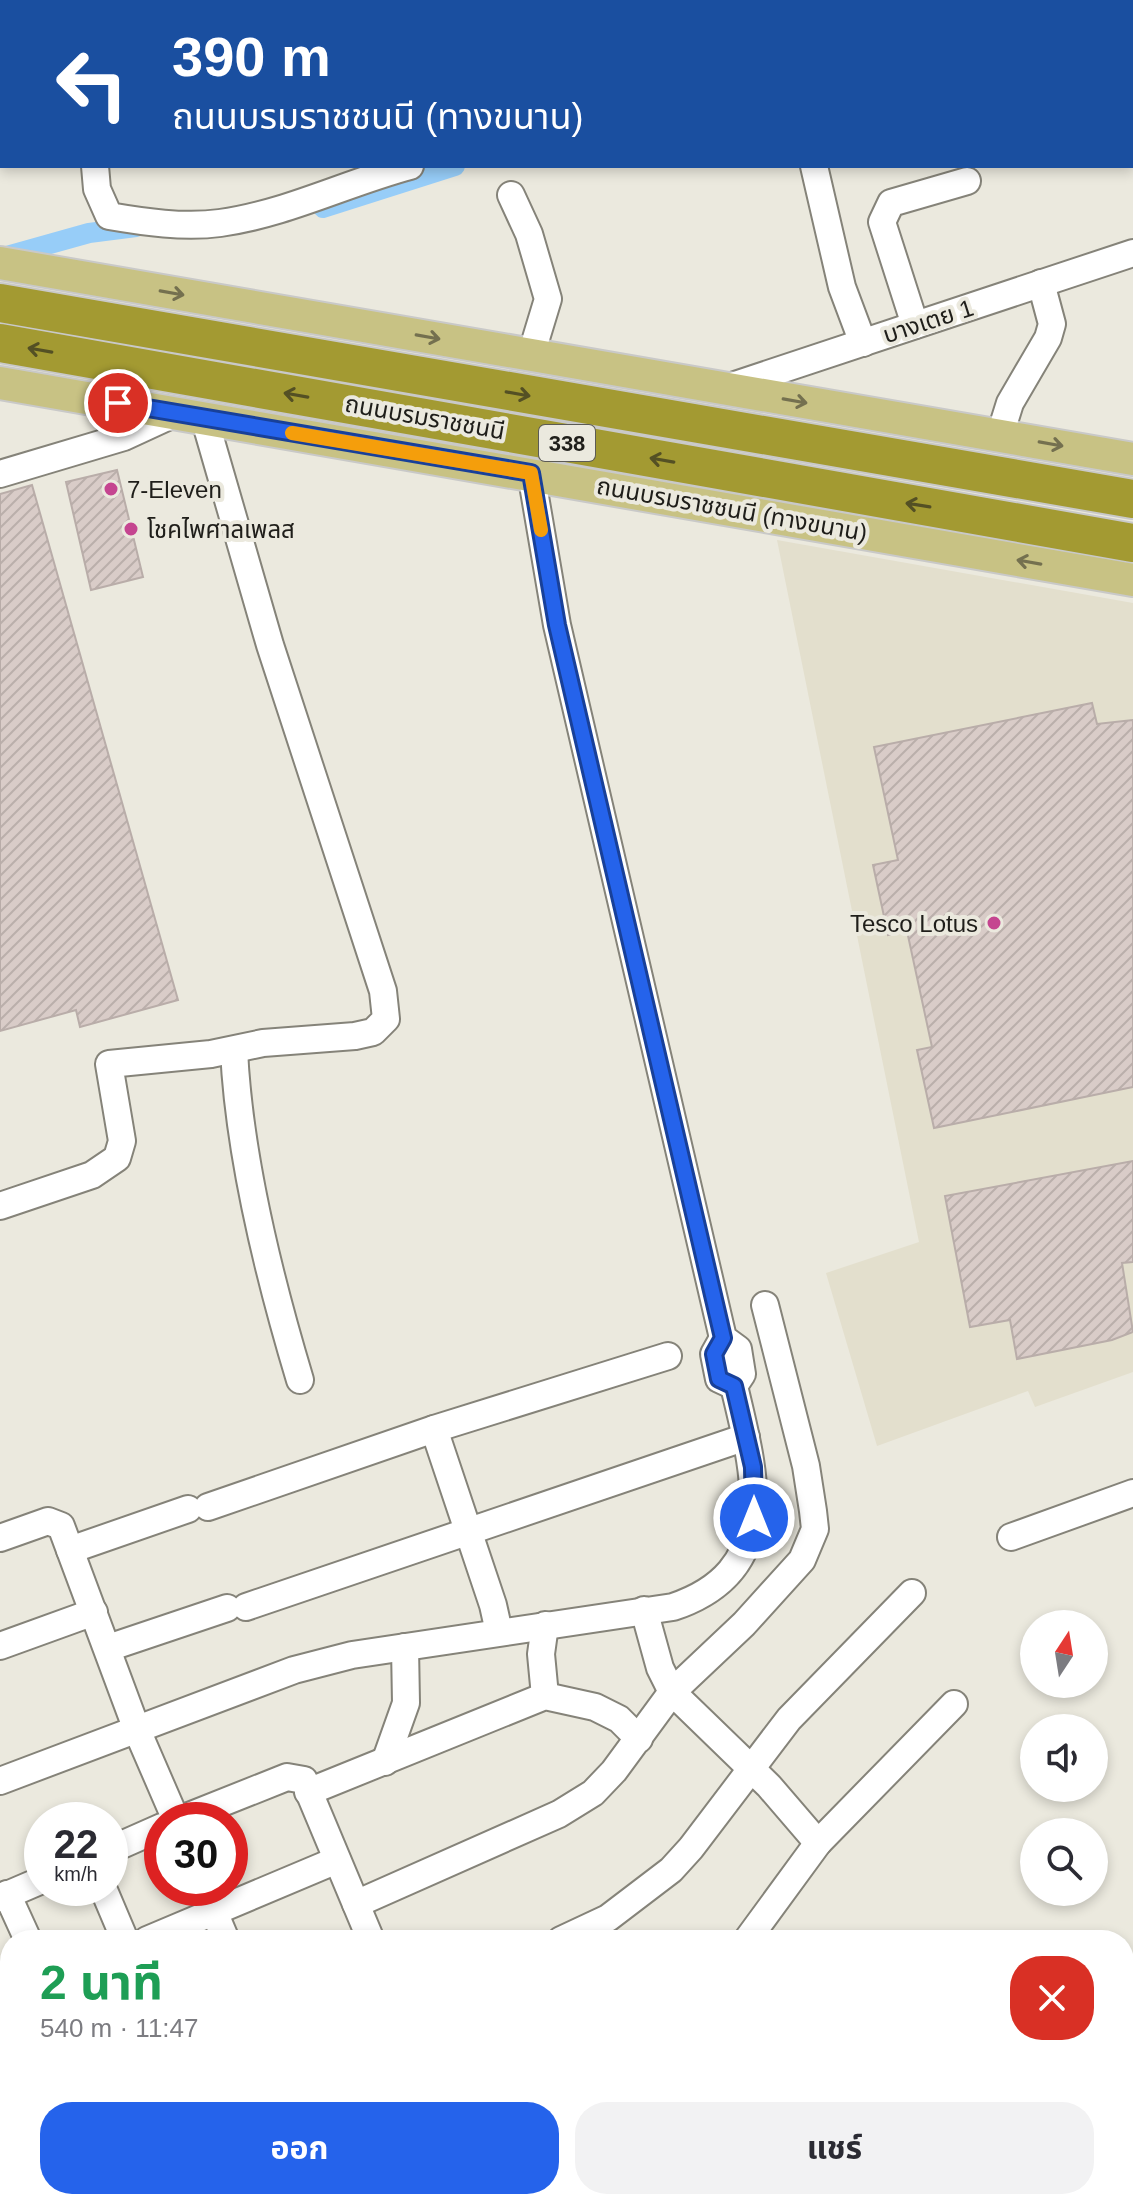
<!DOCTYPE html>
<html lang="th">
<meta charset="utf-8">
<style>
:root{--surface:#fff;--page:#f2f2f3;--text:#2b2b33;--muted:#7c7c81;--accent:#2563eb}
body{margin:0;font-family:Helvetica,"Noto Sans Thai",sans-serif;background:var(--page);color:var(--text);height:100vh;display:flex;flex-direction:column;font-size:30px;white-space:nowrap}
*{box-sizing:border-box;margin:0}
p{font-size:26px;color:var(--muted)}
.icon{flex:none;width:44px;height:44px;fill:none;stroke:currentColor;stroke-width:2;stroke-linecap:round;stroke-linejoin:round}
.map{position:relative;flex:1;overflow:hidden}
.panel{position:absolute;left:0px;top:1930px;width:1134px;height:280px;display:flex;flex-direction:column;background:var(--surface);border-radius:32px 32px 0 0;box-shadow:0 4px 12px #0003}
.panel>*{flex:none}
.top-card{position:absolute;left:0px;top:0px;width:1134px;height:168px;box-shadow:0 4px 12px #0003;background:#1a4fa0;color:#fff;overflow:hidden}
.needle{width:52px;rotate:12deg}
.controls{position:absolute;left:1020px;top:1610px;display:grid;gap:16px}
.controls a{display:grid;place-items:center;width:88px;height:88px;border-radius:50%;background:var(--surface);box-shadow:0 4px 12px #0003;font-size:40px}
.speed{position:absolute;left:24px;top:1802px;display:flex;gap:16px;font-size:40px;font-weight:700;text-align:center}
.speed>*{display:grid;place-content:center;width:104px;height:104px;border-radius:50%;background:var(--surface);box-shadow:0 4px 12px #0003;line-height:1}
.speed small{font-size:20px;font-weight:400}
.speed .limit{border:12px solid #d22;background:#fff;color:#111}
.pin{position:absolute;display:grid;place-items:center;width:68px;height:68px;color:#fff;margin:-34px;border:4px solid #fff;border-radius:50%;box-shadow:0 2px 8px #0007}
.me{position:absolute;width:88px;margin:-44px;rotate:0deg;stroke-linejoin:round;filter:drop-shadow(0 0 6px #0008)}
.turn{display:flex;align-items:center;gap:28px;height:168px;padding:0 40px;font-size:36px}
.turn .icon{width:104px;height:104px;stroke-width:2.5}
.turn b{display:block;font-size:56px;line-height:68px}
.round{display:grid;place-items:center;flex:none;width:84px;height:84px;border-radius:32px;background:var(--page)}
.summary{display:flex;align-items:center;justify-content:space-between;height:136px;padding:0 40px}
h1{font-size:48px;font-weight:700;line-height:60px;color:#1e9e55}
.primary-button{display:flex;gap:16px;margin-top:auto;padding:16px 40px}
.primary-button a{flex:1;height:92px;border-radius:32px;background:var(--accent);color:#fff;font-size:32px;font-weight:700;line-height:92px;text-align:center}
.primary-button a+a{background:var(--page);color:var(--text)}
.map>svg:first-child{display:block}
.built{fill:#e3dfcd}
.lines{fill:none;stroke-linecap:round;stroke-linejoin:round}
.canal{stroke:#97cdf8;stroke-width:20}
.building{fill:url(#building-hatch);stroke:#b9ada9;stroke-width:2}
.minor-casing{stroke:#858379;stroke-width:30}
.major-casing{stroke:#c9c9c8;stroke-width:36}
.highway-casing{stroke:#c9c9c8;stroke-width:42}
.minor{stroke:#fff;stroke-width:26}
.major{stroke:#c8c284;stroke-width:32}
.highway{stroke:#a39a32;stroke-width:38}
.oneway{stroke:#74704f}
.oneway2{stroke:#545024}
.route-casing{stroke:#184099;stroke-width:20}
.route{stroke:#2563eb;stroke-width:14}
.slow{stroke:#f59e0b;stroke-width:14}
.poi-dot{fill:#c54590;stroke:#ebe9de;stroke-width:3}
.labels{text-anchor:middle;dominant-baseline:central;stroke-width:8;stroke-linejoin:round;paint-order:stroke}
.shield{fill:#ebe9de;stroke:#5c5b55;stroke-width:2}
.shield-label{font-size:22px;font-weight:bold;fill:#1f1e1a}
.street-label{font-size:24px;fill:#1f1e1a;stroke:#ebe9de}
.poi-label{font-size:24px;fill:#1f1e1a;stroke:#ebe9de;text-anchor:start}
</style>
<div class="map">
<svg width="1133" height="2210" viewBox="0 0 1133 2210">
<defs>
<pattern id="building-hatch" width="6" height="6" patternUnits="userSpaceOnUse" patternTransform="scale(2)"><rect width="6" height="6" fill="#d9ccc8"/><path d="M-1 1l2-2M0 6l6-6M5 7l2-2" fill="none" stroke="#baafab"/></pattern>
</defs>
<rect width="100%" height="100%" fill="#ebe9de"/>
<!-- built -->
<path class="built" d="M777,540L1133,603V1372L1035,1407L1028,1391L877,1446L826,1273L919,1242Z"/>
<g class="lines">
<!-- canal -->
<g class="canal">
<path d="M936,2L941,0"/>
<path d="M323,208L455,166"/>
<path d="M0,258L89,233L136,227"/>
<path d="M1124,2078L1133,2076"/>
<path d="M777,2210L801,2200"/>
</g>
</g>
<!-- building -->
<g class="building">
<path d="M117,470L143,577L91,590L66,482Z"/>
<path d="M32,485L178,1000L80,1027L76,1010L0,1031V494Z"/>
<path d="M1092,703L1097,724L1133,720V1087L934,1128L917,1050L932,1047L907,931L888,935L873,865L898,860L874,747Z"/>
<path d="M1133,1161V1262L1122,1263L1133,1332L1112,1340L1017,1359L1010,1320L970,1327L945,1196Z"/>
</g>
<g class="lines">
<!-- minor casing -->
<g class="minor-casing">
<g id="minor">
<path d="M789,0L790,2"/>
<path d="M893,2L897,0"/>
<path d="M95,166L97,189L109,216C144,222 184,228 220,223C286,214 346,183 410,166"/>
<path d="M814,166L842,287L863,343"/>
<path d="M511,195L529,234L548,299L531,355"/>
<path d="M915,325L882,222L891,203L967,181"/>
<path d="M723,389L1133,253"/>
<path d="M1000,435L1010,403L1048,338L1052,324L1041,283"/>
<path d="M0,474L124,437L176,413"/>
<path d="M234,1050C239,1157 269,1277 300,1380"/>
<path d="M0,1206L92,1175L117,1158L122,1141L109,1064L211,1054L263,1043L355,1036L373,1032L386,1019L383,991L270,645L204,417"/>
<path d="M723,1338L714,1354L719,1379L734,1386"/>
<path d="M434,1429L493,1605L499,1632"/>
<path d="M208,1507L434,1429L668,1356"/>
<path d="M1011,1537L1133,1493"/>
<path d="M0,1538L48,1521L61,1526L137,1730L176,1820"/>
<path d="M70,1550L188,1509"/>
<path d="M246,1607L746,1437"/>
<path d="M644,1610L660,1668L672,1692L769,1786L818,1843"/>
<path d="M545,1625L541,1654L545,1696"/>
<path d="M0,1646L94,1612"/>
<path d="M108,1648L227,1608"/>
<path d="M385,1762L406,1703L405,1647"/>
<path d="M0,1781L294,1670L352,1655L673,1607C783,1570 755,1474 734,1386L742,1374L738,1349L723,1338L557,625L531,473"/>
<path d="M308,1792L545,1696L595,1707L619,1719L639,1739"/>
<path d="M179,1820L287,1777L304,1780L371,1940"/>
<path d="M110,1850L162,1827"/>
<path d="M103,1888L125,1940"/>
<path d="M204,1888L226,1940"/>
<path d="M7,1894L28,1940"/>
<path d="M0,1898L42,1880"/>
<path d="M356,1904L559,1814L593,1793L614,1771L672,1692L744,1624L802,1560L815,1529L813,1511L806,1466L765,1305"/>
<path d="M147,1940L337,1860"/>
<path d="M561,1940L608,1918L671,1870L691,1848L789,1719L912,1593"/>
<path d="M747,1940L818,1843L954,1704"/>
<path d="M0,2002L10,1998"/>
<path d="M1124,2104L1133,2102"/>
<path d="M0,2110L10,2105"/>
<path d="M0,2151L10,2169"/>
<path d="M1124,2187L1133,2180"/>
<path d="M28,2200L34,2210"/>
<path d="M133,2200L136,2210"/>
<path d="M226,2200L229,2210"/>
<path d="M249,2210L274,2200"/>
<path d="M842,2210L864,2200"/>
<path d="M1093,2210L1106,2200"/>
</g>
</g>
<!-- major casing -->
<g class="major-casing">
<g id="major">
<path d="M0,263L1133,459"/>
<path d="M0,383L1133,580"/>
</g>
</g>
<!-- highway casing -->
<g class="highway-casing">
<g id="highway">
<path d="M0,303L1133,499"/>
<path d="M0,343L1133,543"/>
</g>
</g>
<!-- minor -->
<use href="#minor" class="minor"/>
<!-- major -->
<use href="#major" class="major"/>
<!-- highway -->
<use href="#highway" class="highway"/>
</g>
<!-- one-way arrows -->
<defs><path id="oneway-shaft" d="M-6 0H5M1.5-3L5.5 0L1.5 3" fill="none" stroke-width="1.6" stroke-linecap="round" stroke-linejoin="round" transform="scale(2)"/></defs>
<g class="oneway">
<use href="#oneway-shaft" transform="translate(172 293) rotate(10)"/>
<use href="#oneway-shaft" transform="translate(428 337) rotate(10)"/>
<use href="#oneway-shaft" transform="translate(795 401) rotate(10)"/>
<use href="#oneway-shaft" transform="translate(1051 444) rotate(10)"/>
<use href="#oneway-shaft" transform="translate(1029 562) rotate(-170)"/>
</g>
<g class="oneway2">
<use href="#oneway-shaft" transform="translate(40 350) rotate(-170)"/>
<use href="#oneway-shaft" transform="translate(518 394) rotate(10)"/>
<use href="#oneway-shaft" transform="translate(296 395) rotate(-170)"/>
<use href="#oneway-shaft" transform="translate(662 460) rotate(-170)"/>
<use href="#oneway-shaft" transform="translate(918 505) rotate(-171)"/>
</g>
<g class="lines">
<!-- route casing -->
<g class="route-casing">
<path id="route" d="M118,403L531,473L557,625L723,1338L714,1354L719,1379L734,1386L753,1467L754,1518"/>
</g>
<!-- route -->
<use href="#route" class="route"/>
<!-- slow -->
<path class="slow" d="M292,433L531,473L541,530"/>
</g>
<!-- markers -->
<g class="poi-dot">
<circle cx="111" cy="489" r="8"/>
<circle cx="131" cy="529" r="8"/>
<circle cx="994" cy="923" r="8"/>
</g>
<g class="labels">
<!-- shield labels -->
<rect class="shield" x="539" y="425" width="56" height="36" rx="6"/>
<g class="shield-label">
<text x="567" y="443">338</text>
</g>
<!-- street labels -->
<g class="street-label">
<text transform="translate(928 321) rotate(-18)">บางเตย 1</text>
<text transform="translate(425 417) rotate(10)">ถนนบรมราชชนนี</text>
<text transform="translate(732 509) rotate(10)">ถนนบรมราชชนนี (ทางขนาน)</text>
</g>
<!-- poi labels -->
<g class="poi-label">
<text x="127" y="489">7-Eleven</text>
<text x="147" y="529">โชคไพศาลเพลส</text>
<text x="978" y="923" text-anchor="end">Tesco Lotus</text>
</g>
</g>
</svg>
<div class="controls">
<a><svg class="needle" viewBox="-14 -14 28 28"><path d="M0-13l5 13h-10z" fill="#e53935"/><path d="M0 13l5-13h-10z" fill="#7c7c81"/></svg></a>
<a><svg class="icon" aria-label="sound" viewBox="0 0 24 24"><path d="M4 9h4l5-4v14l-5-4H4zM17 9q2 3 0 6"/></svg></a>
<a><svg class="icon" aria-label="search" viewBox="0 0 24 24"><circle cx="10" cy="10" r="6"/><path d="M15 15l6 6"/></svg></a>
</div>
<div class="speed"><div>22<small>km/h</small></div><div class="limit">30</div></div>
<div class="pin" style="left:118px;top:403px;background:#d93025"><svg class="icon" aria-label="arrive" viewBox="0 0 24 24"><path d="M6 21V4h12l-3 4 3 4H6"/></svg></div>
<svg class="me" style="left:754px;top:1518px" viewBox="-20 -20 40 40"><circle r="17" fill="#2563eb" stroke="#fff" stroke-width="3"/><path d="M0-11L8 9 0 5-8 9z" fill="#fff"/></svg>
<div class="top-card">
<div class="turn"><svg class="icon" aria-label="left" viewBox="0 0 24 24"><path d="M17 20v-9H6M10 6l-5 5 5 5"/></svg><div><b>390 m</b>ถนนบรมราชชนนี (ทางขนาน)</div></div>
</div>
<section class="panel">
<div class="summary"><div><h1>2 นาที</h1><p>540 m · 11:47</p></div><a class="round" style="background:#d93025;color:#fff"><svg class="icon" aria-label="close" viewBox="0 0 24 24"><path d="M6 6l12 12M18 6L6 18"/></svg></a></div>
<div class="primary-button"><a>ออก</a><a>แชร์</a></div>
</section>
</div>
